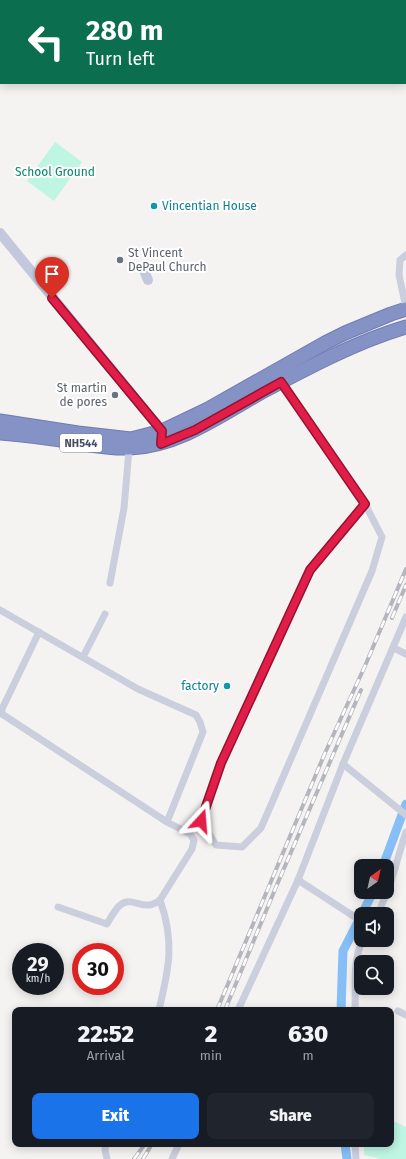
<!DOCTYPE html>
<style>
:root{--surface:#171b24;--page:#20242c;--text:#f1f3f6;--muted:#9ea1a6;--accent:#1a73e8}
body{margin:0;font-family:"Fira Sans",sans-serif;background:var(--page);color:var(--text);height:100vh;display:flex;flex-direction:column;font-size:15px;white-space:nowrap}
*{box-sizing:border-box;margin:0}
p{font-size:13px;color:var(--muted)}
.icon{flex:none;width:22px;height:22px;fill:none;stroke:currentColor;stroke-width:2;stroke-linecap:round;stroke-linejoin:round}
.map{position:relative;flex:1;overflow:hidden}
.side{position:absolute;left:12px;top:1007px;width:382px;height:140px;display:flex;flex-direction:column;background:var(--surface);border-radius:8px;box-shadow:0 2px 10px #0003}
.side>*{flex:none}
.banner{position:absolute;left:0px;top:0px;width:406px;height:84px;box-shadow:0 2px 10px #0003;background:#0b6e4f;color:#fff;overflow:hidden}
.needle{width:26px;rotate:34deg}
.fabs{position:absolute;left:354px;top:859px;display:grid;gap:8px}
.fabs a{display:grid;place-items:center;width:40px;height:40px;border-radius:8px;background:var(--surface);box-shadow:0 2px 10px #0003;font-size:20px}
.speed{position:absolute;left:12px;top:943px;display:flex;gap:8px;font-size:20px;font-weight:700;text-align:center}
.speed>*{display:grid;place-content:center;width:52px;height:52px;border-radius:50%;background:var(--surface);box-shadow:0 2px 10px #0003;line-height:1}
.speed small{font-size:10px;font-weight:400}
.speed .limit{border:6px solid #d22;background:#fff;color:#111}
.pin{position:absolute;display:grid;place-items:center;width:34px;height:34px;color:#fff;margin:-41px -17px;border-radius:50% 50% 50% 0;rotate:-45deg;box-shadow:0 0 4px #0007}
.pin .icon{rotate:45deg}
.me{position:absolute;width:44px;margin:-22px;rotate:19deg;stroke-linejoin:round;filter:drop-shadow(0 0 3px #0008)}
.turn{display:flex;align-items:center;gap:14px;height:84px;padding:0 20px;font-size:18px}
.turn .icon{width:52px;height:52px;stroke-width:2.5}
.turn b{display:block;font-size:28px;line-height:34px}
.eta{display:flex;justify-content:space-evenly;align-items:center;height:68px;text-align:center}
.eta b{font-size:24px;font-weight:800;line-height:28px}
.button{display:flex;gap:8px;margin-top:auto;padding:8px 20px}
.button a{flex:1;height:46px;border-radius:8px;background:var(--accent);color:#fff;font-size:16px;font-weight:800;line-height:46px;text-align:center}
.button a+a{background:var(--page);color:var(--text)}
.map>svg:first-child{display:block}
.green{fill:#bef5e3}
.lines{fill:none;stroke-linecap:round;stroke-linejoin:round}
.canal{stroke:#86bff7;stroke-width:9}
.highway-casing{stroke:#707cb2;stroke-width:15}
.street{stroke:#cbcfdd;stroke-width:7}
.secondary{stroke:#c3c8dd;stroke-width:10}
.highway{stroke:#8592c6;stroke-width:13}
.rail-casing{stroke:#b4b5bd;stroke-width:4}
.rail{stroke:#fff;stroke-width:2.5;stroke-dasharray:8;stroke-linecap:butt}
.route-casing{stroke:#92132f;stroke-width:10}
.route{stroke:#e11d48;stroke-width:7}
.culture-dot{fill:#0f9aa8;stroke:#fff;stroke-width:1.5}
.worship-dot{fill:#6b7280;stroke:#fff;stroke-width:1.5}
.labels{text-anchor:middle;dominant-baseline:central;stroke-width:4;stroke-linejoin:round;paint-order:stroke}
.shield{fill:#fff;stroke:#7e8392;stroke-width:1}
.shield-label{font-size:11px;font-weight:bold;fill:#474e63}
.park-label{font-size:12px;fill:#0c836a;stroke:#fff}
.culture-label{font-size:12px;fill:#0d838f;stroke:#fff;text-anchor:start}
.worship-label{font-size:12px;fill:#5b616d;stroke:#fff;text-anchor:start}
</style>
<div class="map">
<svg width="406" height="1159" viewBox="0 0 406 1159">
<rect width="100%" height="100%" fill="#f5f3f2"/>
<!-- green -->
<g class="green">
<path d="M55,142L82,162L54,201L27,181Z"/>
<path d="M391,1120L406,1127V1159H381L364,1155V1144H391Z"/>
</g>
<g class="lines">
<!-- canal -->
<g class="canal">
<path d="M383,866L406,804"/>
<path d="M362,914L373,892"/>
<path d="M341,1010L343,951L361,916"/>
<path d="M345,1144L347,1159"/>
</g>
<!-- highway casing -->
<g class="highway-casing">
<g id="highway">
<path d="M0,421L78,433L131,439L162,431L208,409L325,343L345,333L391,314L406,309"/>
<path d="M0,433C24,435 49,438 72,442C91,445 110,449 130,448C179,446 221,415 262,392C309,367 356,342 406,327"/>
</g>
</g>
<!-- street -->
<g class="street">
<path d="M406,255L400,260L399,275L406,308"/>
<path d="M281,382L365,504L382,537L372,571L261,828L242,847L216,845L201,821L221,763L310,571L365,504"/>
<path d="M110,583L124,508L129,449"/>
<path d="M0,610L138,689L196,715L200,722L203,732L167,822"/>
<path d="M39,632L2,709V714L167,822L190,834L194,840L192,849L160,900C157,902 153,905 149,905C137,906 129,896 118,907C114,912 110,918 107,924L58,907"/>
<path d="M394,648L406,654"/>
<path d="M83,657L105,614"/>
<path d="M343,764L406,815"/>
<path d="M298,880L361,921"/>
<path d="M387,892C395,872 399,852 406,832"/>
<path d="M378,914L387,892"/>
<path d="M159,1010C169,968 175,942 160,900"/>
<path d="M238,1010L298,880L343,764L406,617"/>
<path d="M355,1010C356,987 352,960 363,940"/>
<path d="M398,1011L406,1015"/>
<path d="M106,1144L105,1150L107,1159"/>
<path d="M355,1144L356,1159"/>
<path d="M172,1159L179,1144"/>
</g>
<!-- secondary -->
<g class="secondary">
<path d="M0,233L162,431V438"/>
<path d="M143,268L148,280"/>
</g>
<!-- highway -->
<use href="#highway" class="highway"/>
<!-- rail casing -->
<g class="rail-casing">
<g id="rail">
<path d="M392,618L406,585"/>
<path d="M217,1010L325,753L365,666L406,569"/>
<path d="M225,1010L276,887L361,690"/>
<path d="M134,1159L145,1144"/>
<path d="M143,1159L152,1144"/>
</g>
</g>
<!-- rail -->
<use href="#rail" class="rail"/>
</g>
<g class="lines">
<!-- route casing -->
<g class="route-casing">
<path id="route" d="M52,298L162,431L161,444L195,430L281,382L365,504L310,570L221,763L201,821"/>
</g>
<!-- route -->
<use href="#route" class="route"/>
</g>
<!-- markers -->
<g class="culture-dot">
<circle cx="154" cy="206" r="4"/>
<circle cx="227" cy="686" r="4"/>
</g>
<g class="worship-dot">
<circle cx="120" cy="260" r="4"/>
<circle cx="115" cy="395" r="4"/>
</g>
<g class="labels">
<!-- shield labels -->
<rect class="shield" x="60" y="434" width="42" height="18" rx="3"/>
<g class="shield-label">
<text x="81" y="443">NH544</text>
</g>
<!-- park labels -->
<g class="park-label">
<text x="55" y="172">School Ground</text>
</g>
<!-- culture labels -->
<g class="culture-label">
<text x="162" y="206">Vincentian House</text>
<text x="219" y="686" text-anchor="end">factory</text>
</g>
<!-- worship labels -->
<g class="worship-label">
<text x="128" y="253">St Vincent<tspan x="128" dy="14">DePaul Church</tspan></text>
<text x="107" y="388" text-anchor="end">St martin<tspan x="107" dy="14">de pores</tspan></text>
</g>
</g>
</svg>
<div class="fabs">
<a><svg class="needle" viewBox="-14 -14 28 28"><path d="M0-13l5 13h-10z" fill="#e53935"/><path d="M0 13l5-13h-10z" fill="#9ea1a6"/></svg></a>
<a><svg class="icon" aria-label="sound" viewBox="0 0 24 24"><path d="M4 9h4l5-4v14l-5-4H4zM17 9q2 3 0 6"/></svg></a>
<a><svg class="icon" aria-label="search" viewBox="0 0 24 24"><circle cx="10" cy="10" r="6"/><path d="M15 15l6 6"/></svg></a>
</div>
<div class="speed"><div>29<small>km/h</small></div><div class="limit">30</div></div>
<div class="pin" style="left:52px;top:298px;background:#d93025"><svg class="icon" aria-label="arrive" viewBox="0 0 24 24"><path d="M6 21V4h12l-3 4 3 4H6"/></svg></div>
<svg class="me" style="left:201px;top:821px" viewBox="-20 -20 40 40"><path d="M0-17L14 15 0 8-14 15z" fill="#e11d48" stroke="#fff" stroke-width="4"/></svg>
<div class="banner">
<div class="turn"><svg class="icon" aria-label="left" viewBox="0 0 24 24"><path d="M17 20v-9H6M10 6l-5 5 5 5"/></svg><div><b>280 m</b>Turn left</div></div>
</div>
<section class="side">
<div class="eta">
<div><b>22:52</b><p>Arrival</p></div>
<div><b>2</b><p>min</p></div>
<div><b>630</b><p>m</p></div>
</div>
<div class="button"><a>Exit</a><a>Share</a></div>
</section>
</div>
